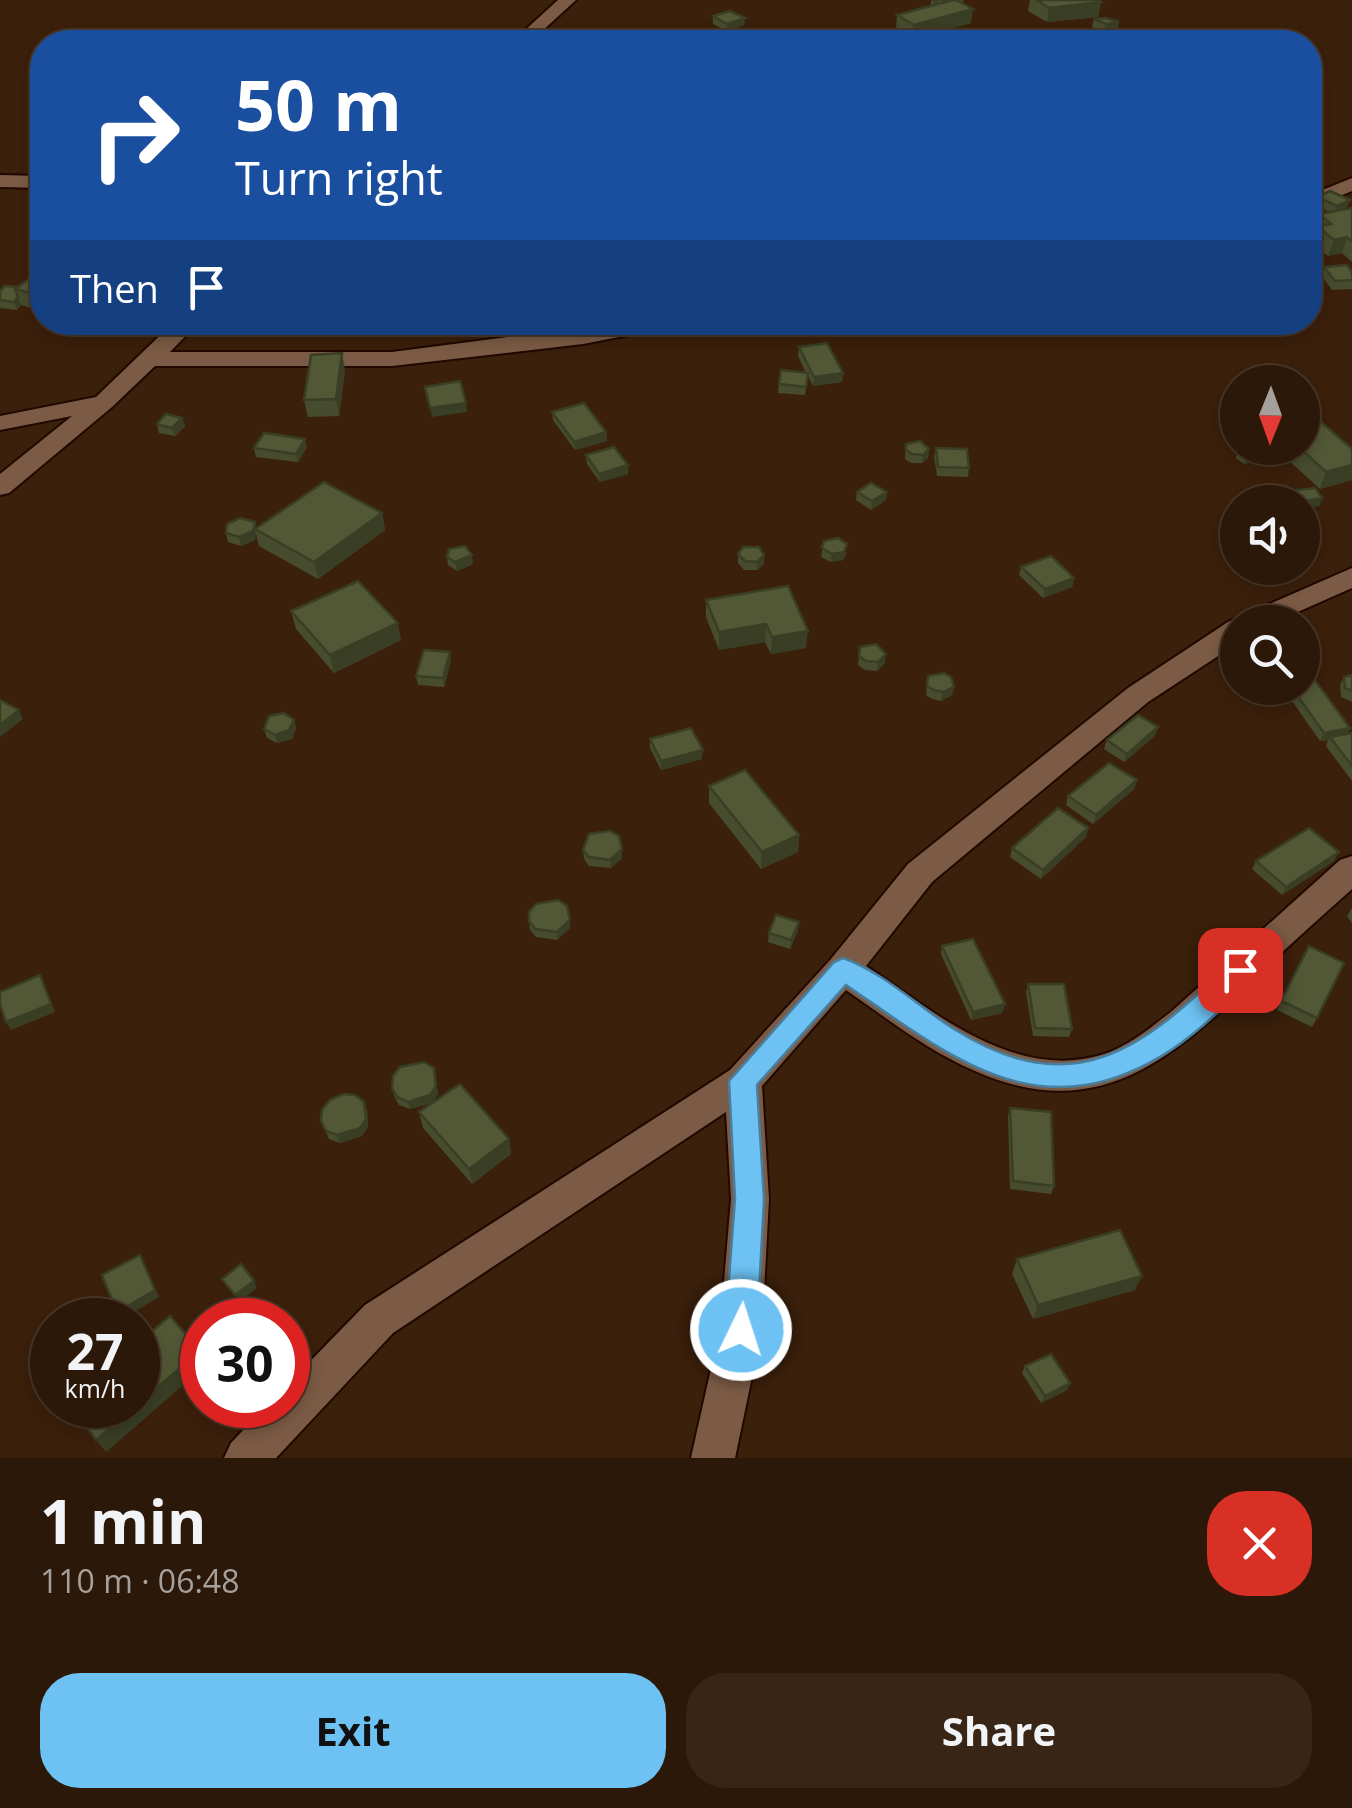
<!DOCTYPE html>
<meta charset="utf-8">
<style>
:root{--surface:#2c1808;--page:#382516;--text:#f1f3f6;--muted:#a6a09c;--line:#483729;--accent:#6ec2f3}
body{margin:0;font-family:"Open Sans",sans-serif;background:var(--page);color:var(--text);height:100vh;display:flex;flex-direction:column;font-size:38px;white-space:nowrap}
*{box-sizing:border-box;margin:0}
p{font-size:32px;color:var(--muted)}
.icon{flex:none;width:55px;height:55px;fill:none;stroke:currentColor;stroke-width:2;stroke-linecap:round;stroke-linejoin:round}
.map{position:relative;height:1458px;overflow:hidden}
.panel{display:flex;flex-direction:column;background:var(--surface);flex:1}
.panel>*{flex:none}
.banner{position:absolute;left:30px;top:30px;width:1292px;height:305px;border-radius:40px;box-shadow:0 5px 15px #0003,0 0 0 2px var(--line);background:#1a4fa0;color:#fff;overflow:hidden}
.needle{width:65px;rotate:181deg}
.fabs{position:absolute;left:1220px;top:365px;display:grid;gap:20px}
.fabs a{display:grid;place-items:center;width:100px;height:100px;border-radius:50%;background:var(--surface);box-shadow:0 5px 15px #0003,0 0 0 2px var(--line);font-size:50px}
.speed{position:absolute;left:30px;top:1298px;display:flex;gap:20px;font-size:50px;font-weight:700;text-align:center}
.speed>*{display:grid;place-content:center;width:130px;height:130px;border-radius:50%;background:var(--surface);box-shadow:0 5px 15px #0003,0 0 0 2px var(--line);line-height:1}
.speed small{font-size:25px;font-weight:400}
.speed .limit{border:15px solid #d22;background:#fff;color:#111}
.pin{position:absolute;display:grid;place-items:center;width:85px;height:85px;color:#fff;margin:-42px;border-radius:20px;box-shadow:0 5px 15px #0006}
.me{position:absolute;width:110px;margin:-55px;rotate:4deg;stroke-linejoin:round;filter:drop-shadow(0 0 8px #0008)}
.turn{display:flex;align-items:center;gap:35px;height:210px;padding:0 40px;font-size:45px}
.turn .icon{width:130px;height:130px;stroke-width:2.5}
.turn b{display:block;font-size:70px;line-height:85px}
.then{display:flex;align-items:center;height:95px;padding:0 40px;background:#0003;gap:20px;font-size:38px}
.round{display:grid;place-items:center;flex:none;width:105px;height:105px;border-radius:40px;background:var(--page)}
.summary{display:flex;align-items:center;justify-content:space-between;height:170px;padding:0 40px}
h1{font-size:60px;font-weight:700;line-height:75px}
.action{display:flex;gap:20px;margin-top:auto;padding:20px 40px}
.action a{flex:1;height:115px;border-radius:40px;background:var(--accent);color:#111;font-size:40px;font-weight:700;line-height:115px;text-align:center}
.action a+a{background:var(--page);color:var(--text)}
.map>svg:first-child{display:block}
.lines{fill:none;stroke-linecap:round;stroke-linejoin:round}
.street-casing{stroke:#210800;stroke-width:4}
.street{fill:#7b5b45;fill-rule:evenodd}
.wall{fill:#474c2e}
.shaded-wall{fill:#393e25}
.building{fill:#525835;stroke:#393e25;stroke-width:2.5}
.route{fill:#6ec2f3;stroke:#487e9e;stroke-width:2.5}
</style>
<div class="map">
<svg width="1352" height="1458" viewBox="0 0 1352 1458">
<rect width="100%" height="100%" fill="#3b200b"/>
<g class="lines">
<!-- street casing -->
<g class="street-casing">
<g id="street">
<path d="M558,0H576L530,42H512Z"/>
<path d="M0,175L42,176V188L0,187Z"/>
<path d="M1352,178V191L1310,208V195Z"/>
<path d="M174,322H199L170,352H392L623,322H671L660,329L583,344L392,366H155L112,407L9,493L0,495V474L72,416L0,430V416L96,397Z"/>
<path d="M1352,568V588L1275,622H1238V643L1148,702L932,882L866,966C933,1011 1013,1081 1101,1055C1128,1047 1150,1028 1172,1011L1340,860L1352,856V889C1322,916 1291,943 1262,972C1176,1055 1101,1127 975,1071C928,1051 888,1019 846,990L762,1086L769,1199L762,1329L735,1458H691L720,1329L731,1199L726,1112L393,1333L276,1458H224L231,1443L267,1405H288V1384L365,1305L730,1070L831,959L908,864L1128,688L1228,622Z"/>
</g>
</g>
<!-- street -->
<use href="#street" class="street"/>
</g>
<!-- wall -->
<g class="wall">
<path d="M931,0H963V3L971,23L912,39L896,30L897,15L931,6Z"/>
<path d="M1030,0H1098L1101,2L1098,17L1047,22L1028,11Z"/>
<path d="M713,16L744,25L727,31L713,24Z"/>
<path d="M1094,19L1118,29L1104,32L1092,27Z"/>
<path d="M1317,197L1347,208L1343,210L1352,208V262L1342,253L1328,256L1311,242L1319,214L1330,212L1314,205Z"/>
<path d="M1324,267L1352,272V289L1332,290L1321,275Z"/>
<path d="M42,273V311L21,305L17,310L0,308V291L18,287Z"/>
<path d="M334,322H360L361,326L355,332L342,334L336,331Z"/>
<path d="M1197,322H1249L1248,327L1209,334Z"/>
<path d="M799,347L843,373L842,382L813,386L808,376L805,395L778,393L779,384L806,373L798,356Z"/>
<path d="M345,370L339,416L308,417L304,400Z"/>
<path d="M552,412L606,432L607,441L575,450L553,420Z"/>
<path d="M182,418L185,426L175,436L159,433L157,424Z"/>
<path d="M906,444L929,449L928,458L922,463H911L905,459Z"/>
<path d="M307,447L298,462L256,457L254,448Z"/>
<path d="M936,448L969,468L968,477L937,476L934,456Z"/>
<path d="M1239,448L1261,461L1244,464L1236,458Z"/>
<path d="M1275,448L1352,449V480L1320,489Z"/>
<path d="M586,455L628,474L600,482L587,464Z"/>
<path d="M1297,490L1322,498L1319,506L1303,509L1302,502H1295L1294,498Z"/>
<path d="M857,492H887L886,500L871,510L856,500Z"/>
<path d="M382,513L385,530L318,579L259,546L256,534L255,540L241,546L228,542L226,533L256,528Z"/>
<path d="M824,541L846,553L843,560L831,562L821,557Z"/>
<path d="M738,554L764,564L757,570H744L738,563Z"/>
<path d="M447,557L473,564L457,571L448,565Z"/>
<path d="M1021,567L1074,578L1072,587L1043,598L1019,575Z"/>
<path d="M788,586L806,648L771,654L765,642L719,650L706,617V600Z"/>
<path d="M291,611L401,640L334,673L296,629Z"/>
<path d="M859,656L885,663L877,671L865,670L858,665Z"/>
<path d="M451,661L444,687L418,685L416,676Z"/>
<path d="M1352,675V702L1341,697L1340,685L1344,677Z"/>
<path d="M928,676L954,687L952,695L941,701L932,699L926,695Z"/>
<path d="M1283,688H1302L1350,728L1347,734L1352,733V781L1326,746L1328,740L1320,741Z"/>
<path d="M294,720L296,728L292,739L277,743L267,738L264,729Z"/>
<path d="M1155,736L1124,762L1104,749L1107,740Z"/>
<path d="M650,739L702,759L661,770L650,748Z"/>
<path d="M1137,780L1134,789L1093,824L1066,805L1068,796Z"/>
<path d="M709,786L799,835L798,852L761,869L709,803Z"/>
<path d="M1088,828L1086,837L1041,879L1010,857L1012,848Z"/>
<path d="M583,850L622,858L611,868L589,866L584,859Z"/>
<path d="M1256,861H1334L1282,895L1252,869Z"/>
<path d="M1352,908V923L1347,916Z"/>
<path d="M529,921L570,928L557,940L536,937L530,930Z"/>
<path d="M798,930L790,949L768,942L769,933Z"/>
<path d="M942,946L1005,1004L1002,1013L971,1020L941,954Z"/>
<path d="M1309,946L1317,1018L1312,1027L1277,1010Z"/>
<path d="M1028,984L1072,1029L1069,1037L1033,1036L1026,992Z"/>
<path d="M434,1068L438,1094L432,1103L410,1109L399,1105L394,1096L392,1088Z"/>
<path d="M1010,1108L1054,1186L1051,1194L1010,1189L1008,1116Z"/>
<path d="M367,1109L368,1127L362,1136L340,1143L329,1139L321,1121Z"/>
<path d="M419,1112L509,1139L511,1154L472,1184L423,1128Z"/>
<path d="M1017,1259L1135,1290L1033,1319L1012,1274Z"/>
<path d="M1025,1366L1067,1390L1041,1403L1022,1373Z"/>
</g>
<!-- shaded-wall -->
<g class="shaded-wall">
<path d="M1101,2L1098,17L1047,22L1049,8Z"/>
<path d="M973,9L971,23L912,39L914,25Z"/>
<path d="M745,18L744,25L727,31V24Z"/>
<path d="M1119,22L1118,29L1104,32L1106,24Z"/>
<path d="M1350,200L1347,208L1334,214L1337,206Z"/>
<path d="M1347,237L1342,253L1328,256L1334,240Z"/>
<path d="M18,297L21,305L17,310L14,302Z"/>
<path d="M355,322H360L361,326L355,332L342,334L341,326Z"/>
<path d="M1230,322H1249L1248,327L1209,334L1212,326Z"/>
<path d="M342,353L345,370L339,416L336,399Z"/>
<path d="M843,373L842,382L813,386L814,377Z"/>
<path d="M466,403L467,412L432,417L430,408Z"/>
<path d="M182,418L185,426L175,436L172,428Z"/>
<path d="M606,432L607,441L575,450L574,442Z"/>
<path d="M305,439L307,447L298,462L296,454Z"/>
<path d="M929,449L928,458L922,463L923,455Z"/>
<path d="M1264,453L1261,461L1244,464L1247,455Z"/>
<path d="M628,465V474L600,482L599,474Z"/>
<path d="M1352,465V480L1320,489L1326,472Z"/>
<path d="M887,492L886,500L871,510L872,501Z"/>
<path d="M1322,498L1319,506L1303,509L1306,501Z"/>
<path d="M382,513L385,530L318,579L314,562Z"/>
<path d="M255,522L257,530L255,529L256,534L255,540L241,546L239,537Z"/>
<path d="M847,544L843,560L831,562L832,554Z"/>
<path d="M472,555L473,564L457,571L455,562Z"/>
<path d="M764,555V564L757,570V562Z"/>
<path d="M1074,578L1072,587L1043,598L1045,589Z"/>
<path d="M398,623L401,640L334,673L330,655Z"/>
<path d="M766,624L765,642L719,650V632Z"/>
<path d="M808,631L806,648L771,654L772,637Z"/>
<path d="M450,652L451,661L444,687L443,678Z"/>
<path d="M886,654L885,663L877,671L878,662Z"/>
<path d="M954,687L952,695L941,701L943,692Z"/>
<path d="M19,710L23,719L0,737V725Z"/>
<path d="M294,720L296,728L292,739L277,743L275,735Z"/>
<path d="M1158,727L1155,736L1124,762L1127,754Z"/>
<path d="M1350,728L1346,736L1330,737L1329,740L1320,741L1324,733Z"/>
<path d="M703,750L702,759L661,770V761Z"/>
<path d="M1137,780L1134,789L1093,824L1096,815Z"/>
<path d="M1088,828L1086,837L1041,879L1043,870Z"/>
<path d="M799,835L798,852L761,869L762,852Z"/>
<path d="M622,849V858L611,868L610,860Z"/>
<path d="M1339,852L1334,861L1282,895L1286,887Z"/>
<path d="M570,920V928L557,940V932Z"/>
<path d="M799,922L798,930L790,949L791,940Z"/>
<path d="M40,975L55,1012L11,1030L6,1022Z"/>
<path d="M1005,1004L1002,1013L971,1020L973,1012Z"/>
<path d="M434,1068L438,1094L432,1103L410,1109L408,1102Z"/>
<path d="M364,1102L368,1127L362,1136L340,1143L337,1135Z"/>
<path d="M509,1139L511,1154L472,1184L469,1169Z"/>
<path d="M140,1255L159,1297L122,1319L117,1312Z"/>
<path d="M1142,1276L1135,1290L1033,1319L1038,1305Z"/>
<path d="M254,1281L257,1288L239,1302L235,1295Z"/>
<path d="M200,1351L202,1356V1369L106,1452L96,1440Z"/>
<path d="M1070,1383L1067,1390L1041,1403L1045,1396Z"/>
</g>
<!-- building -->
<g class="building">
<path d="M933,0H953L939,4Z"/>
<path d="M953,0H956L973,9L914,25L897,15Z"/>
<path d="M1037,0H1098L1101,2L1049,8Z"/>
<path d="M730,11L745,18L727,24L713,16Z"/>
<path d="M1105,18L1119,22L1106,24L1094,19Z"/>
<path d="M1185,35L1191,42H1168L1163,36Z"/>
<path d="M1330,191L1350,200L1337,206L1317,197Z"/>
<path d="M1352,208V241L1347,237L1334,240L1317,226L1331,224L1319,214Z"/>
<path d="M1347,265L1352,272V280L1335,281L1324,267Z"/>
<path d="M39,272L42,273V296L15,289Z"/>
<path d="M5,286L18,287L15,289L18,297L14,302L0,300V291Z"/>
<path d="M334,322H355L341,326Z"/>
<path d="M1208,322H1230L1212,326Z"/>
<path d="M827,343L843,373L814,377L799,347Z"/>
<path d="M342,353L336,399L304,400L311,355Z"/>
<path d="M781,370L808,373L806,387L779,384Z"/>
<path d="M460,381L466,403L430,408L425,387Z"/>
<path d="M584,403L606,432L574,442L552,412Z"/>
<path d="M166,414L182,418L172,428L157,424Z"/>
<path d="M1313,415L1352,449V465L1326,472L1300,448H1302V418Z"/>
<path d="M264,433L305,439L296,454L254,448Z"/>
<path d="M920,441L929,449L923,455L912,454L906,450V444Z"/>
<path d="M614,447L628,465L599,474L586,455Z"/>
<path d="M936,448L967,449L969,468L938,467Z"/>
<path d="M1239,448H1259L1264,453L1247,455L1239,450Z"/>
<path d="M324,482L382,513L314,562L255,529Z"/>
<path d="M871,483L887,492L872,501L857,492Z"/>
<path d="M1315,488L1322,498L1306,501L1299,497L1297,490Z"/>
<path d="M240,518L255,522L253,531L239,537L226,533L227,524Z"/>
<path d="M838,538L847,544L844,552L832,554L822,548L824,541Z"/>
<path d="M465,546L472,555L455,562L447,557L449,549Z"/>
<path d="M743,547H759L764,555L757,562L745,561L738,554Z"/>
<path d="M1051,556L1074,578L1045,589L1021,567Z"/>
<path d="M358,581L398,623L330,655L291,611Z"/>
<path d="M788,586L808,631L772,637L766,624L719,632L706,600Z"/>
<path d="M876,644L886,654L878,662L866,661L859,656L860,647Z"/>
<path d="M424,650L450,652L443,678L416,676Z"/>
<path d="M944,673L951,677L954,687L943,692L934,690L927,686L928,676Z"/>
<path d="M1311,675L1350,728L1324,733L1292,688H1302V676Z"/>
<path d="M1352,675V691L1345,688L1344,677Z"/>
<path d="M0,700L19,710L0,725Z"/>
<path d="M284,713L294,720L289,730L275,735L264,729L269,716Z"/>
<path d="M1138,715L1158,727L1127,754L1107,740Z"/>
<path d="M691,728L703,750L661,761L650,739Z"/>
<path d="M1352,733V766L1330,737Z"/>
<path d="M1109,763L1137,780L1096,815L1068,796Z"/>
<path d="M745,770L799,835L762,852L709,786Z"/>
<path d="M1058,808L1088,828L1043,870L1012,848Z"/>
<path d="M1309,828L1339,852L1286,887L1256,861Z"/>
<path d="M610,831L619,836L622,849L610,860L589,857L583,850L589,834Z"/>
<path d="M558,900L567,906L570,920L557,932L535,929L529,921V912L536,904Z"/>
<path d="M776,915L799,922L791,940L769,933Z"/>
<path d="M973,939L1005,1004L973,1012L942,946Z"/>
<path d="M1309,946L1344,963L1317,1018L1281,1001Z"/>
<path d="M40,975L51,1004L6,1022L0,1004V992Z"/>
<path d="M1028,984H1064L1072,1029L1035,1028Z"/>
<path d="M424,1062L434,1068L436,1086L430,1095L408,1102L397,1097L392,1088L393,1076L400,1067Z"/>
<path d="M460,1084L509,1139L469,1169L419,1112Z"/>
<path d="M343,1094L355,1095L364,1102L366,1119L360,1128L337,1135L326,1131L321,1121L322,1110L330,1100Z"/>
<path d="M1010,1108L1051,1112L1054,1186L1013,1181Z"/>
<path d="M1120,1230L1142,1276L1038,1305L1017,1259Z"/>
<path d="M140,1255L155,1290L117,1312L102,1275Z"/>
<path d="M241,1264L254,1281L235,1295L222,1279Z"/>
<path d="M170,1316L200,1351L138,1404V1343Z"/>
<path d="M1051,1354L1070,1383L1045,1396L1025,1366Z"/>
<path d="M70,1405H137L96,1440Z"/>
</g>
<!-- route -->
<path class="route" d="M843,958C883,972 919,1007 954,1029C1075,1105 1144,1047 1231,963L1240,959L1249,963L1253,970C1240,996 1195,1034 1171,1050C1041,1134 954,1059 846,985L757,1085L764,1199L757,1330L752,1341L741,1345L730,1341L725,1330L735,1199L729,1081L834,962Z"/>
</svg>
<div class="fabs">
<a><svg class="needle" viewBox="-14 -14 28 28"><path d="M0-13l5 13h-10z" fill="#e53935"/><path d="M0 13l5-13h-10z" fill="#a6a09c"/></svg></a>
<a><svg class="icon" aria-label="sound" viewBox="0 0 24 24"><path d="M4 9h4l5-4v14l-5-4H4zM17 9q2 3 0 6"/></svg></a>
<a><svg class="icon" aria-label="search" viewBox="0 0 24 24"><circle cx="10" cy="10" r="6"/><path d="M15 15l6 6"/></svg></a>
</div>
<div class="speed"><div>27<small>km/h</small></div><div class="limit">30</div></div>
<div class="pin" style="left:1240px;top:970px;background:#d93025"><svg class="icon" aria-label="arrive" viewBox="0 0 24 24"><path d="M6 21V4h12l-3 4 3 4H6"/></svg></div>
<svg class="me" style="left:741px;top:1330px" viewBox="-20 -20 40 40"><circle r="17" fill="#6ec2f3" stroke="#fff" stroke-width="3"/><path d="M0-11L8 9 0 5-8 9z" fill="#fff"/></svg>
<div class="banner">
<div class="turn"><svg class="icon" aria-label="right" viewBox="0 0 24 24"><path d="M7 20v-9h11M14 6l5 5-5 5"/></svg><div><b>50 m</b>Turn right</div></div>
<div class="then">Then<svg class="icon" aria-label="arrive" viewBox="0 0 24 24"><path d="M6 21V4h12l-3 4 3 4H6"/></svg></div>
</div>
</div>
<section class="panel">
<div class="summary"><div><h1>1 min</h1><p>110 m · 06:48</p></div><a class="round" style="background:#d93025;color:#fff"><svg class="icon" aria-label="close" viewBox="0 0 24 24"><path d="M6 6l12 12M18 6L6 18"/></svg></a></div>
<div class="action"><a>Exit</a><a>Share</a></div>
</section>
